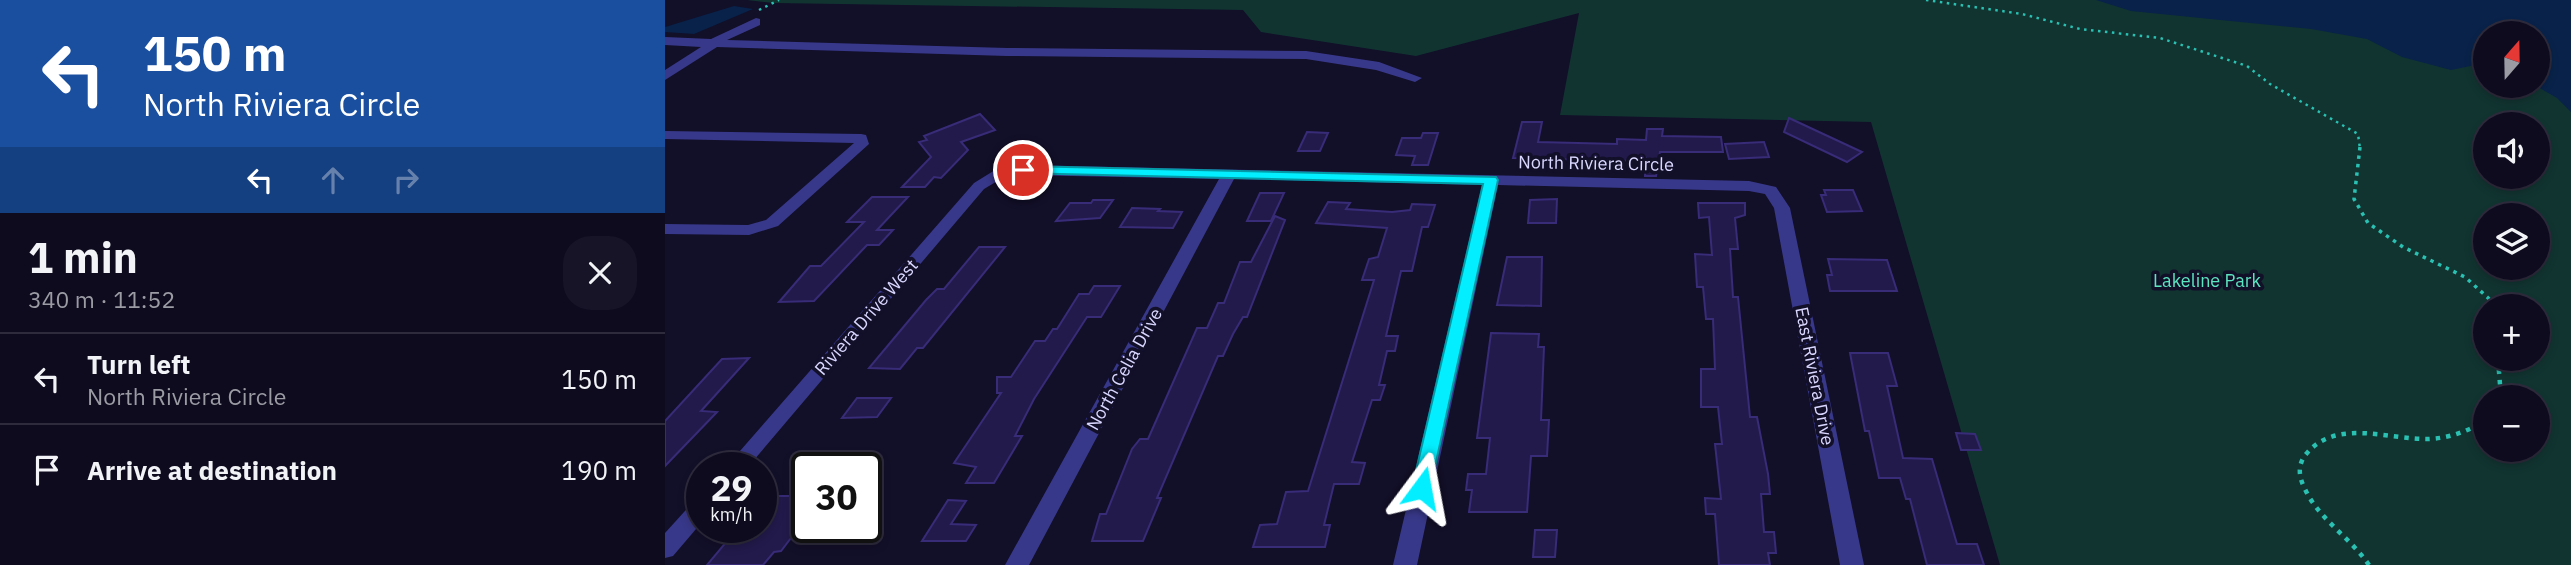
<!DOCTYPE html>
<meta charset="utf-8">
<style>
:root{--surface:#0e0b1f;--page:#171428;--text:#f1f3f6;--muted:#9b9ba4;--line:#2e2b3d}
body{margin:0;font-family:"IBM Plex Sans",sans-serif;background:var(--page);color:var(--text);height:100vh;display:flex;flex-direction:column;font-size:26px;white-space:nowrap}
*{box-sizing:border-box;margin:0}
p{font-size:23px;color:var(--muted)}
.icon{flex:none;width:38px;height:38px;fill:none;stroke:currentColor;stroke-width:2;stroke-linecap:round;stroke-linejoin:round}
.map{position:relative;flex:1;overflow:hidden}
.drawer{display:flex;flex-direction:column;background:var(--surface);width:665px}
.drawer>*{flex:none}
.guide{background:#1a4fa0;color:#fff;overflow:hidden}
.needle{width:46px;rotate:20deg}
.buttons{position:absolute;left:1808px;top:21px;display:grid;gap:14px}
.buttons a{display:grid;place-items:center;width:77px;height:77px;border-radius:50%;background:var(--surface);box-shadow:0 4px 10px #0003,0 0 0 2px var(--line);font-size:35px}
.speed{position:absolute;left:21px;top:452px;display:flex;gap:14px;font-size:35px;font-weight:700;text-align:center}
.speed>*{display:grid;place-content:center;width:91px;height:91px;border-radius:50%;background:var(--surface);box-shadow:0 4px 10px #0003,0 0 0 2px var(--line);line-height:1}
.speed small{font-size:18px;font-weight:400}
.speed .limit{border:4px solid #111;border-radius:10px;background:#fff;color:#111}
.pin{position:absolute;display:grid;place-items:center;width:60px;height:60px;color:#fff;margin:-30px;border:4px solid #fff;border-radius:50%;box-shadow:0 2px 7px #0007}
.me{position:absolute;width:77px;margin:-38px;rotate:13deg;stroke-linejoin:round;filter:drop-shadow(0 0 5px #0008)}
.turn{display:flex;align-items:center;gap:24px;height:147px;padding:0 28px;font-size:32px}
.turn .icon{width:91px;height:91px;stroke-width:2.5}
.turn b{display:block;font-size:49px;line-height:60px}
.lanes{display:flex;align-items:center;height:66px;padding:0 28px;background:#0003;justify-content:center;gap:35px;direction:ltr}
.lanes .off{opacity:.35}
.round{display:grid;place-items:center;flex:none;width:74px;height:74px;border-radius:28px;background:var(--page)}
.summary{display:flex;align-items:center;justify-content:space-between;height:119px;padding:0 28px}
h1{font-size:42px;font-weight:700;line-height:52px}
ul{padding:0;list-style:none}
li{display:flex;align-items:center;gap:21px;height:91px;padding:0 28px;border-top:2px solid var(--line)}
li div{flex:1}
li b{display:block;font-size:26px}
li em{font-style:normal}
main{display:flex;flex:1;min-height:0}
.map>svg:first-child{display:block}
.green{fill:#113431;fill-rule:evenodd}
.water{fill:#082249}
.building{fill:#221a4b;stroke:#382b78;stroke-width:2}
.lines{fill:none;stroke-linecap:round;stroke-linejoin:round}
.path-far2{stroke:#2ac0b2;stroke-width:2.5;stroke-dasharray:2.5 4.5;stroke-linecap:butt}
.path-far1{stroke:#2ac0b2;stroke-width:3.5;stroke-dasharray:3.5 5;stroke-linecap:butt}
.path{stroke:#2ac0b2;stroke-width:4.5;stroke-dasharray:4.5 6;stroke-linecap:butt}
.minor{fill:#38388a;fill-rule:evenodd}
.route{fill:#03eeff;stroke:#029ba6;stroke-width:2}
.labels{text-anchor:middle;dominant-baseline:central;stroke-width:7;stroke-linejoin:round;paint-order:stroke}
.street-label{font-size:18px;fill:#dad7ff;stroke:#120f29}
.park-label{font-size:18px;fill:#5ce6bf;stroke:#120f29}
</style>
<main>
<section class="drawer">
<div class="guide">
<div class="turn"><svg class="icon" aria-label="left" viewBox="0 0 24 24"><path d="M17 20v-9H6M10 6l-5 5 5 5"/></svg><div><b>150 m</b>North Riviera Circle</div></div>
<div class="lanes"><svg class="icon" aria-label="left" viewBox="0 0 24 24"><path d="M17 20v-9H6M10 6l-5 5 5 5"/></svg><svg class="icon off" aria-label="ahead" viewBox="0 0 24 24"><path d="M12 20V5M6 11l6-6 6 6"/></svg><svg class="icon off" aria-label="right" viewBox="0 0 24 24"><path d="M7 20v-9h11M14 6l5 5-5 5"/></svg></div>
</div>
<div class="summary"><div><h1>1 min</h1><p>340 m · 11:52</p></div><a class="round"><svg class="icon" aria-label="close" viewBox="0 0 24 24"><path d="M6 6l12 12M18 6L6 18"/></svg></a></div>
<ul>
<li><svg class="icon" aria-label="left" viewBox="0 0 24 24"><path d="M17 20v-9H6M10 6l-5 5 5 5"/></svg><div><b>Turn left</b><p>North Riviera Circle</p></div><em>150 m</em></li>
<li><svg class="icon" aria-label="arrive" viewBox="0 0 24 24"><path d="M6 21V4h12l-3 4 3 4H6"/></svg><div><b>Arrive at destination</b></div><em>190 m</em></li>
</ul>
</section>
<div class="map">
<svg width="1906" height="565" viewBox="0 0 1906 565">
<rect width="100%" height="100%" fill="#120f29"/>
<!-- green -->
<path class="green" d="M82,0H1906V565H1335L1206,122L895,115L914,13L751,56L596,32L578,10L109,3ZM1820,33H1872V86H1820ZM1820,124H1872V177H1820ZM1820,215H1872V268H1820ZM1820,306H1872V359H1820ZM1820,397H1872V450H1820Z"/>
<!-- water -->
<g class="water">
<path d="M1431,0H1906V112L1892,98L1871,86L1872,33H1820V63L1786,70L1737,57L1702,39L1646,29L1466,11Z"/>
<path d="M69,6L88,9L29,34L0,32V27Z"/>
</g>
<!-- building -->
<g class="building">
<path d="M315,114L330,130L296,142L303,150L276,178L269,177L260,187H237L266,157L254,142L262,140L259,136Z"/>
<path d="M1124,118L1197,152L1182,162L1119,132Z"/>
<path d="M857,122H877L873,142L952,144V139L981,140L982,129H998L997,136L1056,137L1058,152H995L991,176H980L981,158H969V161L848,158Z"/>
<path d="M642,132L663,133L655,151H633Z"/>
<path d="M758,133H773L763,165H747L750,156L731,155L737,138H756Z"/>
<path d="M1099,142L1104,157L1064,159L1060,144Z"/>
<path d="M1159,190H1188L1197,211L1162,212L1156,195H1161Z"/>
<path d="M595,193H619L606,221H582Z"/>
<path d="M207,197H243L212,230H228L214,245H202L149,301L114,302L145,266H156L199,222H182Z"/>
<path d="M892,199L891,223H863L865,200Z"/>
<path d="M428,200H448L435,218L391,221L405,203H426Z"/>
<path d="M663,202L685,203L681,209L727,212L745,210L747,204L770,205L763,227H757L747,271H736L721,336H733L730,351H722L714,385H720L715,400H707L687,462L700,463L694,484H669L659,525H665L660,547H588L595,525L612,524L621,492L643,491L709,280H697L704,259L713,257L722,228L651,223Z"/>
<path d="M1033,203H1080V215L1070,218L1073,249H1065L1068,297H1073L1085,417H1092L1103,474L1105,494H1096L1099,532H1109L1111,553H1103L1105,565H1054L1050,514H1041L1040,498L1056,499L1050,444H1057L1053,407H1036V369H1050L1048,319H1041L1038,287H1032L1030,254L1047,255L1044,217L1034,218Z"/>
<path d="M467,208L495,209L493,211L517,212L508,228L455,227Z"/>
<path d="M610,216L620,220L582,317H578L568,334L558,356H553L492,498H496L478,541H427L435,514H441L467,449L475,439H483L532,328H542L553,303H559L575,262H586Z"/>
<path d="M314,247H340L258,348H252L235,369L204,368L261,300L272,289H279Z"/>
<path d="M842,257H877L876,306L832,305Z"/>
<path d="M1163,259L1222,260L1232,291H1165L1162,275H1167Z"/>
<path d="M429,286H455L436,317H422L369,399L350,436H357L329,483H301L311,467L289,463L336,393H332V377H346L370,341H380L388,329H392L414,294H424Z"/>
<path d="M826,333L874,334L873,347H879L876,420H884L882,456H866L862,512H804L807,490H801L803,474H821L825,438H812Z"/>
<path d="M1185,353H1223L1232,386H1222L1238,458L1267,459L1292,544H1312L1319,565H1262L1245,499H1241L1235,478H1214L1204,431H1200Z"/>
<path d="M84,358L36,411L52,412L0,466V421L57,359Z"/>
<path d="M192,398H226L212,417L177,418Z"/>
<path d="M1291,433L1310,434L1316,450H1296Z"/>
<path d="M96,496H142V517L116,551L109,552L98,565H42L73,528L96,527Z"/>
<path d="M283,500L301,501L286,524L311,525L301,541H257Z"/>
<path d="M870,530H892L890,557H868Z"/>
</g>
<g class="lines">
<!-- path-far2 -->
<g class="path-far2">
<path d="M1261,0L1357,14L1415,29L1495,38L1582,66L1605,84L1693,134L1695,149"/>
<path d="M94,10L114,0"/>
</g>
<!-- path-far1 -->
<path class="path-far1" d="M1695,147L1689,199L1703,223L1738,247L1800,277L1832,306"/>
<!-- path -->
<g class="path">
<path d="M1833,359L1836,397"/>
<path d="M1704,565C1685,537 1653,519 1639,487C1633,475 1633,463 1642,453C1672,418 1725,440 1764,439C1785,438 1803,431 1820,421"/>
</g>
<!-- minor -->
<g class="minor">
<path d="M91,18L95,19V25L62,40L342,48L641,51L714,62L757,78L750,82L711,70L641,59L342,56L52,47L0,80V70L36,47L0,45V37L46,39Z"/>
<path d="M0,131L196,134L201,135L204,144L113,226L84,235L0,234V224L83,225L101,220L189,143L0,139Z"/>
<path d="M358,165L1084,181L1111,187L1125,208L1199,565H1175L1109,208L1100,194L1084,191L833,185L752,565H728L817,185L569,179L364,565H340L554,179L358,175L339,177L319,189L83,467H61L309,183L330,170Z"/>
<path d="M37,498V522L8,556L0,558V533L29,501Z"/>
</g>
</g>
<!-- route -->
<path class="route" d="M358,166L831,177L833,180L764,494H750L747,488L818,184L353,173L351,170Z"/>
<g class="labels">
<!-- street labels -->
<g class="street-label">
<text transform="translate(931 163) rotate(1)">North Riviera Circle</text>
<text transform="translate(201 317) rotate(-49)">Riviera Drive West</text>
<text transform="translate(459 369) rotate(-61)">North Celia Drive</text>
<text transform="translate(1150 376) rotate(79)">East Riviera Drive</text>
</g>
<!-- park labels -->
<g class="park-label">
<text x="1542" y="280">Lakeline Park</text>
</g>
</g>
</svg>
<div class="buttons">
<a><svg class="needle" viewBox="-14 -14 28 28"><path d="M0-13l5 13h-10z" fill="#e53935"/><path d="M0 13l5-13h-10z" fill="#9b9ba4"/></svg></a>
<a><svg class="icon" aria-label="sound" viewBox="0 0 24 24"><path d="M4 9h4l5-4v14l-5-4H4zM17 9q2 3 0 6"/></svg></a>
<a><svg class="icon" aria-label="layers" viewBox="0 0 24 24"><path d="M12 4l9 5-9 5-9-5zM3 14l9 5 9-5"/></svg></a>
<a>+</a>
<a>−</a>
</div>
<div class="speed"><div>29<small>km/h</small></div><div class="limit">30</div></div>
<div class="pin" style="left:358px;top:170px;background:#d93025"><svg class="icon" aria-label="arrive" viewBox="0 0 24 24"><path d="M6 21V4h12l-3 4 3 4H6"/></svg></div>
<svg class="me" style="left:757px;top:488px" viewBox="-20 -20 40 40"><path d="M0-17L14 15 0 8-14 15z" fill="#03eeff" stroke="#fff" stroke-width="4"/></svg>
</div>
</main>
